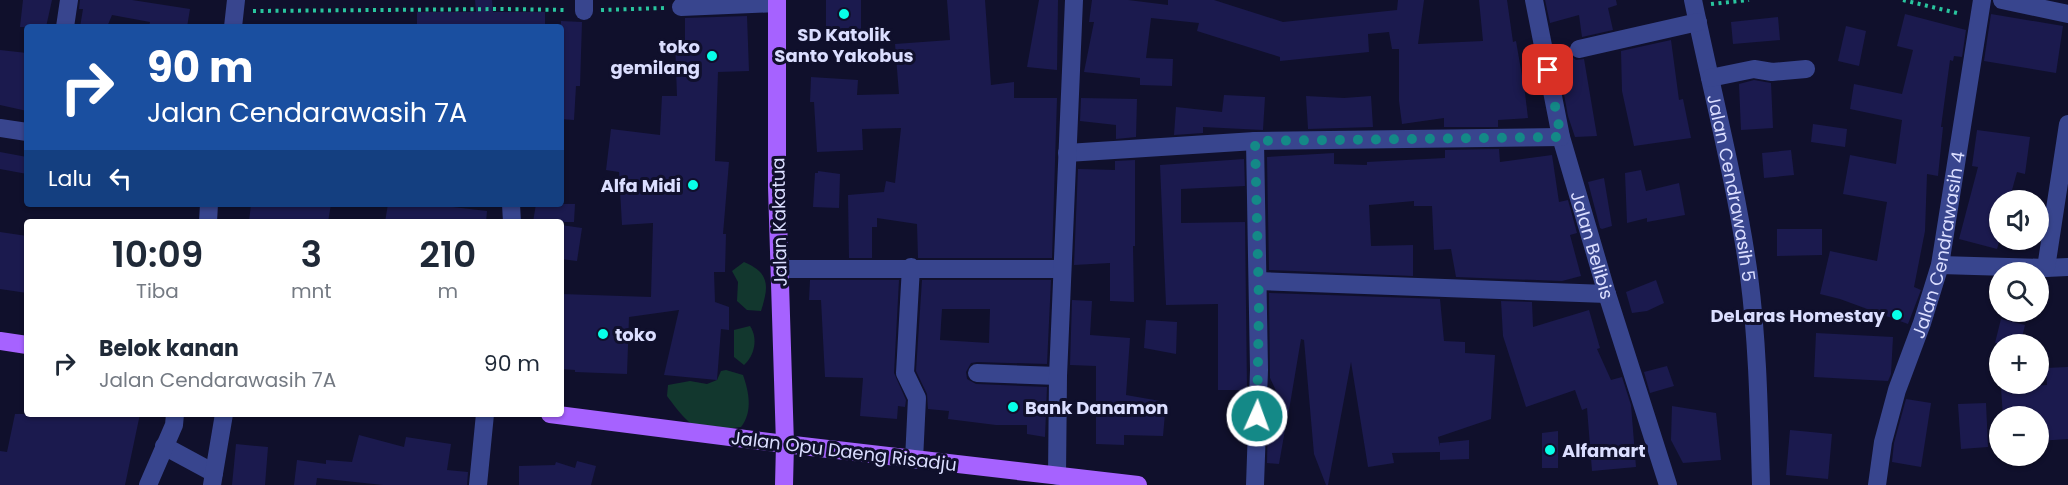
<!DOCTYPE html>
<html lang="id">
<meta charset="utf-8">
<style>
:root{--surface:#fff;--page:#f6f6f7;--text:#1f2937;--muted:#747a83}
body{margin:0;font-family:Poppins,sans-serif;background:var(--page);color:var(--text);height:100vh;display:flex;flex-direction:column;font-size:22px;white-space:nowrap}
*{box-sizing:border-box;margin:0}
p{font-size:20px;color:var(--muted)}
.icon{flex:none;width:33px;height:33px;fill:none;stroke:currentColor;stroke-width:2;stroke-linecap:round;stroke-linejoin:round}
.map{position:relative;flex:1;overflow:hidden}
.panel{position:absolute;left:24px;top:219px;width:540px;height:198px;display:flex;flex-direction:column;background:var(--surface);border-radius:6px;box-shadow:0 2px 4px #0004}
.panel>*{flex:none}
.guide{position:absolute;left:24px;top:24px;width:540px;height:183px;border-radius:6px;box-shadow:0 2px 4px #0004;background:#1a4fa0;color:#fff;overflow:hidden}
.tools{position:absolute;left:1989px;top:190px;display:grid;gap:12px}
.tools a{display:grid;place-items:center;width:60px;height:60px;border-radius:50%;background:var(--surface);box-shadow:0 2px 4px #0004;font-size:30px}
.pin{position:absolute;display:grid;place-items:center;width:51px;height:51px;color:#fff;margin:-26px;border-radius:12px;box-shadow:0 3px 9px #0006}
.me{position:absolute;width:66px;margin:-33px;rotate:2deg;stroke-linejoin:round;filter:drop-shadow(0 0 4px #0008)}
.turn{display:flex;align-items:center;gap:21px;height:126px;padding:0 24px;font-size:27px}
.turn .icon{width:78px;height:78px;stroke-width:2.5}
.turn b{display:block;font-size:42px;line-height:51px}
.then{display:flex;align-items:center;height:57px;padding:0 24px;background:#0003;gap:12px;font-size:22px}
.eta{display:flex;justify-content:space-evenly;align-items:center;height:102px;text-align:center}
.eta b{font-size:36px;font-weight:600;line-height:42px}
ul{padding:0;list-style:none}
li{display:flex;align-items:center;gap:18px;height:84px;padding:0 24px}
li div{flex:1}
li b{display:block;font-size:22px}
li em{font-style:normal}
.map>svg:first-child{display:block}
.green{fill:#12372e}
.building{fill:#1b1a4e;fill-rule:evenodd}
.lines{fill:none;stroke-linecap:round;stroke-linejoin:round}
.path{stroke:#29c59e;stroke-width:4;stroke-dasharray:3 4.5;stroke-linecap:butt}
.minor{stroke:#38458e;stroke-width:18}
.major{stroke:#a662ff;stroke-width:18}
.route{stroke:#148987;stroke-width:10;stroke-dasharray:0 18}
.poi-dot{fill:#07ffe8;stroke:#10102c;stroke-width:2}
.labels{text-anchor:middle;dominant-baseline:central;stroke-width:6;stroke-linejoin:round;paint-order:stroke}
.poi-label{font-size:18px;font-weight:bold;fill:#dbdeff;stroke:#10102c;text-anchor:end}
.street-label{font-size:18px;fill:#dbdeff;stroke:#10102c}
</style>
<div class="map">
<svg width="2068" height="485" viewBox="0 0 2068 485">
<rect width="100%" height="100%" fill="#10102c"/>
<!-- green -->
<g class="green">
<path d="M744,262C770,273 769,286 761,311L747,310L737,301L738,282L732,271Z"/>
<path d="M750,326C758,338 755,355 744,365L734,357V330Z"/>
<path d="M726,370L743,375C749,392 753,412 741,427L724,429L716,426C697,440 677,409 667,396L668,385L690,381L707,384L717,380L721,371Z"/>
</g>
<!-- building -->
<g class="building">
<path d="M23,0H52L46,27H20Z"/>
<path d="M80,0H132L190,9L187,27H149L150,22L112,15L107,27H80L83,9H79Z"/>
<path d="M475,0H492L493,12H545V27H417V12H476Z"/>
<rect x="826" y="0" width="35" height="29"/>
<path d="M947,0H985L991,85L1014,82V98H1057L1052,258H918L917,224L877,218V227H872V258H849L848,195L884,192L886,181L895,183L901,128L862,129L863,150L817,152L814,102H810L811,77L858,80L857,95L899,94L895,44L950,40Z"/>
<path d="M1039,0H1058L1057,70L1027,67Z"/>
<path d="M1092,0H1128L1168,5V0H1214L1283,22L1397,10L1398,0H1424L1418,44L1483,41L1479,0H1507L1513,42L1516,41L1525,93L1528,118L1498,120V127H1444V118L1402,124L1399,101V49H1392L1389,32L1368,34L1369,52L1280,61V57L1197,31L1199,23L1151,18L1146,58L1173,59L1172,86L1140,85V78L1084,72L1094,22H1089Z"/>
<path d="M1545,0H1616L1617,5L1608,8L1613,30L1582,37L1579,15L1550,23Z"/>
<path d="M1905,14L1966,30L1962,57L1954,56L1953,61L1950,60L1941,127H1943L1938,176L1927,174L1925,231L1914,287L1921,290L1908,324L1840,299L1820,294L1830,251L1877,261L1887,202L1843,194L1850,155L1896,164L1902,120L1850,109L1854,84L1902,94L1913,50L1897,46Z"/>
<path d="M1991,14L2063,26L2056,73L1984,61Z"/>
<path d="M747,16L749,71L718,72L715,161L729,162L723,234H726L725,272H714L715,302L729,307V330L721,329L717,380L664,375L679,310L629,317L627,374L575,372V370L561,369V294L651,297L653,223L622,225L619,172L606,170L611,129L660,135L662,96H677L675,40H685V18Z"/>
<path d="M1778,17L1780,40L1733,44L1731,22Z"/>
<path d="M561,21L582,22L580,86H576L574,120L561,119Z"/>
<path d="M1846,26L1866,31L1859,66L1838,61Z"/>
<path d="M1671,40L1679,100L1683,99L1691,138L1634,146L1622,91L1621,51Z"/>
<path d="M0,50L27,53V111L0,105Z"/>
<path d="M1570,55L1576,60L1584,59L1597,136L1575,137L1568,116L1557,57Z"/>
<path d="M1754,80L1771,83L1773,128L1741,130L1739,84Z"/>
<path d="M1224,95L1265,97L1263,130L1203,127V133L1174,135L1176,107L1222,112Z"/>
<path d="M1306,96L1344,98L1371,96L1373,127L1308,129Z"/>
<path d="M1081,98L1137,99L1136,137L1116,139V125L1080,121Z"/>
<path d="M1813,124L1847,129L1845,147L1811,142Z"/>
<path d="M1977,130L2030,137L2025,174L2017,172L2009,201H2000V239L1997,249L1959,239L1978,167L1972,166Z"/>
<path d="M1499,149L1500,162L1552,155L1559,202L1568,200L1577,233L1570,235L1581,276L1562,281L1456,277L1451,249L1434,250L1432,206H1414V201L1369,205L1371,246L1413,245V276L1269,270L1267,157L1334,153V164L1367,165V162L1445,158V150Z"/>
<path d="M1791,150L1794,175L1764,178L1762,153Z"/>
<path d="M0,152L27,157V174L0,169Z"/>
<path d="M1244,159L1245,186L1181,189V223L1245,222L1247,390H1218V304L1166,305L1160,165Z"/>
<path d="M1135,160V246H1133L1134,302L1110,301V263L1074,265L1078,169L1115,170V161Z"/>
<path d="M1641,170L1646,191L1679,183L1685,215L1647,222V218L1627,223L1625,173Z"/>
<path d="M818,171L840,174L839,208L813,207L815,173H818Z"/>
<path d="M1604,178L1612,226L1602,229L1600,228L1588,182Z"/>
<path d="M251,204H331L328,222H249Z"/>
<path d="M388,204H427L487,211L486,222H385Z"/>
<path d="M536,204H575L574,222H533Z"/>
<path d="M561,225L582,228L577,261L561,259Z"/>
<path d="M1777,229H1822V255L1777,256Z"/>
<path d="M0,232L27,236V293L0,289Z"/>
<path d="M810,280H899L894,373L906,400L905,407L898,406L897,419L860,416L863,378L825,377L821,300H809Z"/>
<path d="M922,280H1051L1047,364L977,362L971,363L966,372L967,379L976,384L1047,387L1045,437L1027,434V425H996L948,419L949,411L928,409L927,394L916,371ZM942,309H990L989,343L940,340Z"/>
<path d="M1656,280L1664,303L1647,311L1632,313L1626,292Z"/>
<path d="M1269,293L1440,299L1444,341L1465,342V353L1495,355L1491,419L1438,437L1440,446V443L1469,440V459L1440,460V452L1392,453L1394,463L1368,467L1351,362L1328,485H1326L1314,454L1304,340L1301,339L1288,416L1270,378Z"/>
<path d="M1072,300L1092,301L1090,335L1130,338L1126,395L1166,402L1163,436L1124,435V445L1096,444V366L1070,365Z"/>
<path d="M1501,301L1532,302L1533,327L1589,310L1600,348L1597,349L1611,380L1622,377L1631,405L1636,467L1592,471L1587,408L1582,410L1575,390L1526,407L1503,336Z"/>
<path d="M2001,319L2025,325L2020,345L1995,343Z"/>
<path d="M1146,320L1177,322L1176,354L1144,348Z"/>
<path d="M1816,333L1893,337L1891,374L1888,381L1814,377Z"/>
<path d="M1667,366L1674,386L1650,393L1644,372Z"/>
<path d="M2068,367V439L2038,441V417H2003L2001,388L2047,385L2046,368Z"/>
<path d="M1906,399L1931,403L1921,467L1892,462L1894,443Z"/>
<path d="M1986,403L1988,447L1961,449L1958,404Z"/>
<path d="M1672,406L1716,413L1721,460L1683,463L1671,440Z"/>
<path d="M15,414H140L125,485H0V451L7,452Z"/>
<path d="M1268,421L1286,424L1279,464L1267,463Z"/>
<path d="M1790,430L1832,434L1828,479L1786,475Z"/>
<path d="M1558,431V468H1542V433Z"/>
<path d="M359,435L404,447L406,437L451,444L447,470L468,472L467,485H383L317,478L316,485H294L297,460L326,464V460L352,462Z"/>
<path d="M236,444L268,447L265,485H232Z"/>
<path d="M577,461L596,466L591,485H519V466L555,465L556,462L575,468Z"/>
</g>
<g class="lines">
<!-- path -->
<g class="path">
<path d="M1903,0L1961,14"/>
<path d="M1711,4L1749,0"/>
<path d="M601,10L665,8"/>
<path d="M253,11L503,9L566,10"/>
</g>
<!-- minor -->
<g class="minor">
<path d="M584,0V11"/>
<path id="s1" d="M1534,0L1561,137L1607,294L1668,485"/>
<path id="s2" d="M1693,0C1712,92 1736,183 1749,276C1758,345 1759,415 1761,485"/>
<path d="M2002,0L2068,14"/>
<path d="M681,7L777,3"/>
<path d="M65,27L69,0"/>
<path d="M233,27L236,0"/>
<path d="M1579,49L1698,22"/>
<path d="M1710,78L1754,69L1772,72L1806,69"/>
<path d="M0,128L27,132"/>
<path d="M1255,141L1259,370L1255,485"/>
<path d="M1067,153L1255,141L1561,137"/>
<path d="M511,204L512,222"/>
<path d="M208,222L209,204"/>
<path d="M1940,265L2046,268L2068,267"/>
<path d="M911,267L905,373L917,398L914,460"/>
<path d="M2046,268L2068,124"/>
<path d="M780,269H1062"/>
<path d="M1258,281L1607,294"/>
<path d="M977,373L1058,376"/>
<path d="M164,446L214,473"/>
<path d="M1057,476L1058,376L1074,0"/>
<path d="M148,485L174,425L175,414"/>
<path d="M212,485L224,414"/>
<path d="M478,485L485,414"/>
<path id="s3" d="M1877,485L1883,442L1897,390L1922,323L1940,265L1982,0"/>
</g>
<!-- major -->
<g class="major">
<path d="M777,0V187L785,444L784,485"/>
<path d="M0,341L27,345"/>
<path d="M550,414L785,444L1138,485"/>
</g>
</g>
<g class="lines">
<!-- route -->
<path class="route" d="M1257,416L1259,304L1255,141L1561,137L1548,70"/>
</g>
<!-- markers -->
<g class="poi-dot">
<circle cx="844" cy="14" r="6"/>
<circle cx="712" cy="56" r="6"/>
<circle cx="693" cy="185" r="6"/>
<circle cx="1897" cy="315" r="6"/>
<circle cx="603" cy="334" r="6"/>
<circle cx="1013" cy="407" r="6"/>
<circle cx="1550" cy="450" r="6"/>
</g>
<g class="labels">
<!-- poi labels -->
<g class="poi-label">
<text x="844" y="34" text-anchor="middle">SD Katolik<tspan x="844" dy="21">Santo Yakobus</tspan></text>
<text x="700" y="46">toko<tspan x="700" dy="21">gemilang</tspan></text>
<text x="681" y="185">Alfa Midi</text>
<text x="1885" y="315">DeLaras Homestay</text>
<text x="615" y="334" text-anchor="start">toko</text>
<text x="1025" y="407" text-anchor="start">Bank Danamon</text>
<text x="1562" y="450" text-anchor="start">Alfamart</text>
</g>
<!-- street labels -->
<g class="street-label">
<text stroke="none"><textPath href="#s2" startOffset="192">Jalan Cendrawasih 5</textPath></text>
<text transform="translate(779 222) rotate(-91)">Jalan Kakatua</text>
<text stroke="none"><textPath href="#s3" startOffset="249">Jalan Cendrawasih 4</textPath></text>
<text stroke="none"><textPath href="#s1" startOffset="252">Jalan Belibis</textPath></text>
<text transform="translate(844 451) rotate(7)">Jalan Opu Daeng Risadju</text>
</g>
</g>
</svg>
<div class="tools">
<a><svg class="icon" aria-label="sound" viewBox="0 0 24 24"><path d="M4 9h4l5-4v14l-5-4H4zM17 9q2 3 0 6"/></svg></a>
<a><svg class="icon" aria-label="search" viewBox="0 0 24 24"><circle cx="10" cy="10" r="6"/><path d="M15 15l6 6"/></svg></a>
<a>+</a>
<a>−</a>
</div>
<div class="pin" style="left:1548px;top:70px;background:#d93025"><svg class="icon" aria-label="arrive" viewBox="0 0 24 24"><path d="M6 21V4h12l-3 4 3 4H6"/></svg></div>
<svg class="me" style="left:1257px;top:416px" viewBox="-20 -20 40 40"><circle r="17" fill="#148987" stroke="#fff" stroke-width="3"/><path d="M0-11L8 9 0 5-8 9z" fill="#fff"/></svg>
<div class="guide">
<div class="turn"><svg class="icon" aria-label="right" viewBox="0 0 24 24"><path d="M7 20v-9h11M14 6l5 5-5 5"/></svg><div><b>90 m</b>Jalan Cendarawasih 7A</div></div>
<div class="then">Lalu<svg class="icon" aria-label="left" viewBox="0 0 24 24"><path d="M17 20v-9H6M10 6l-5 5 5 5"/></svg></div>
</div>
<section class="panel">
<div class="eta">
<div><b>10:09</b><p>Tiba</p></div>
<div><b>3</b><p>mnt</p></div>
<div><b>210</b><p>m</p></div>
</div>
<ul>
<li><svg class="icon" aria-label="right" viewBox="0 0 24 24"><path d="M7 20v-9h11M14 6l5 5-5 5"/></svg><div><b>Belok kanan</b><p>Jalan Cendarawasih 7A</p></div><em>90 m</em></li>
</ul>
</section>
</div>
